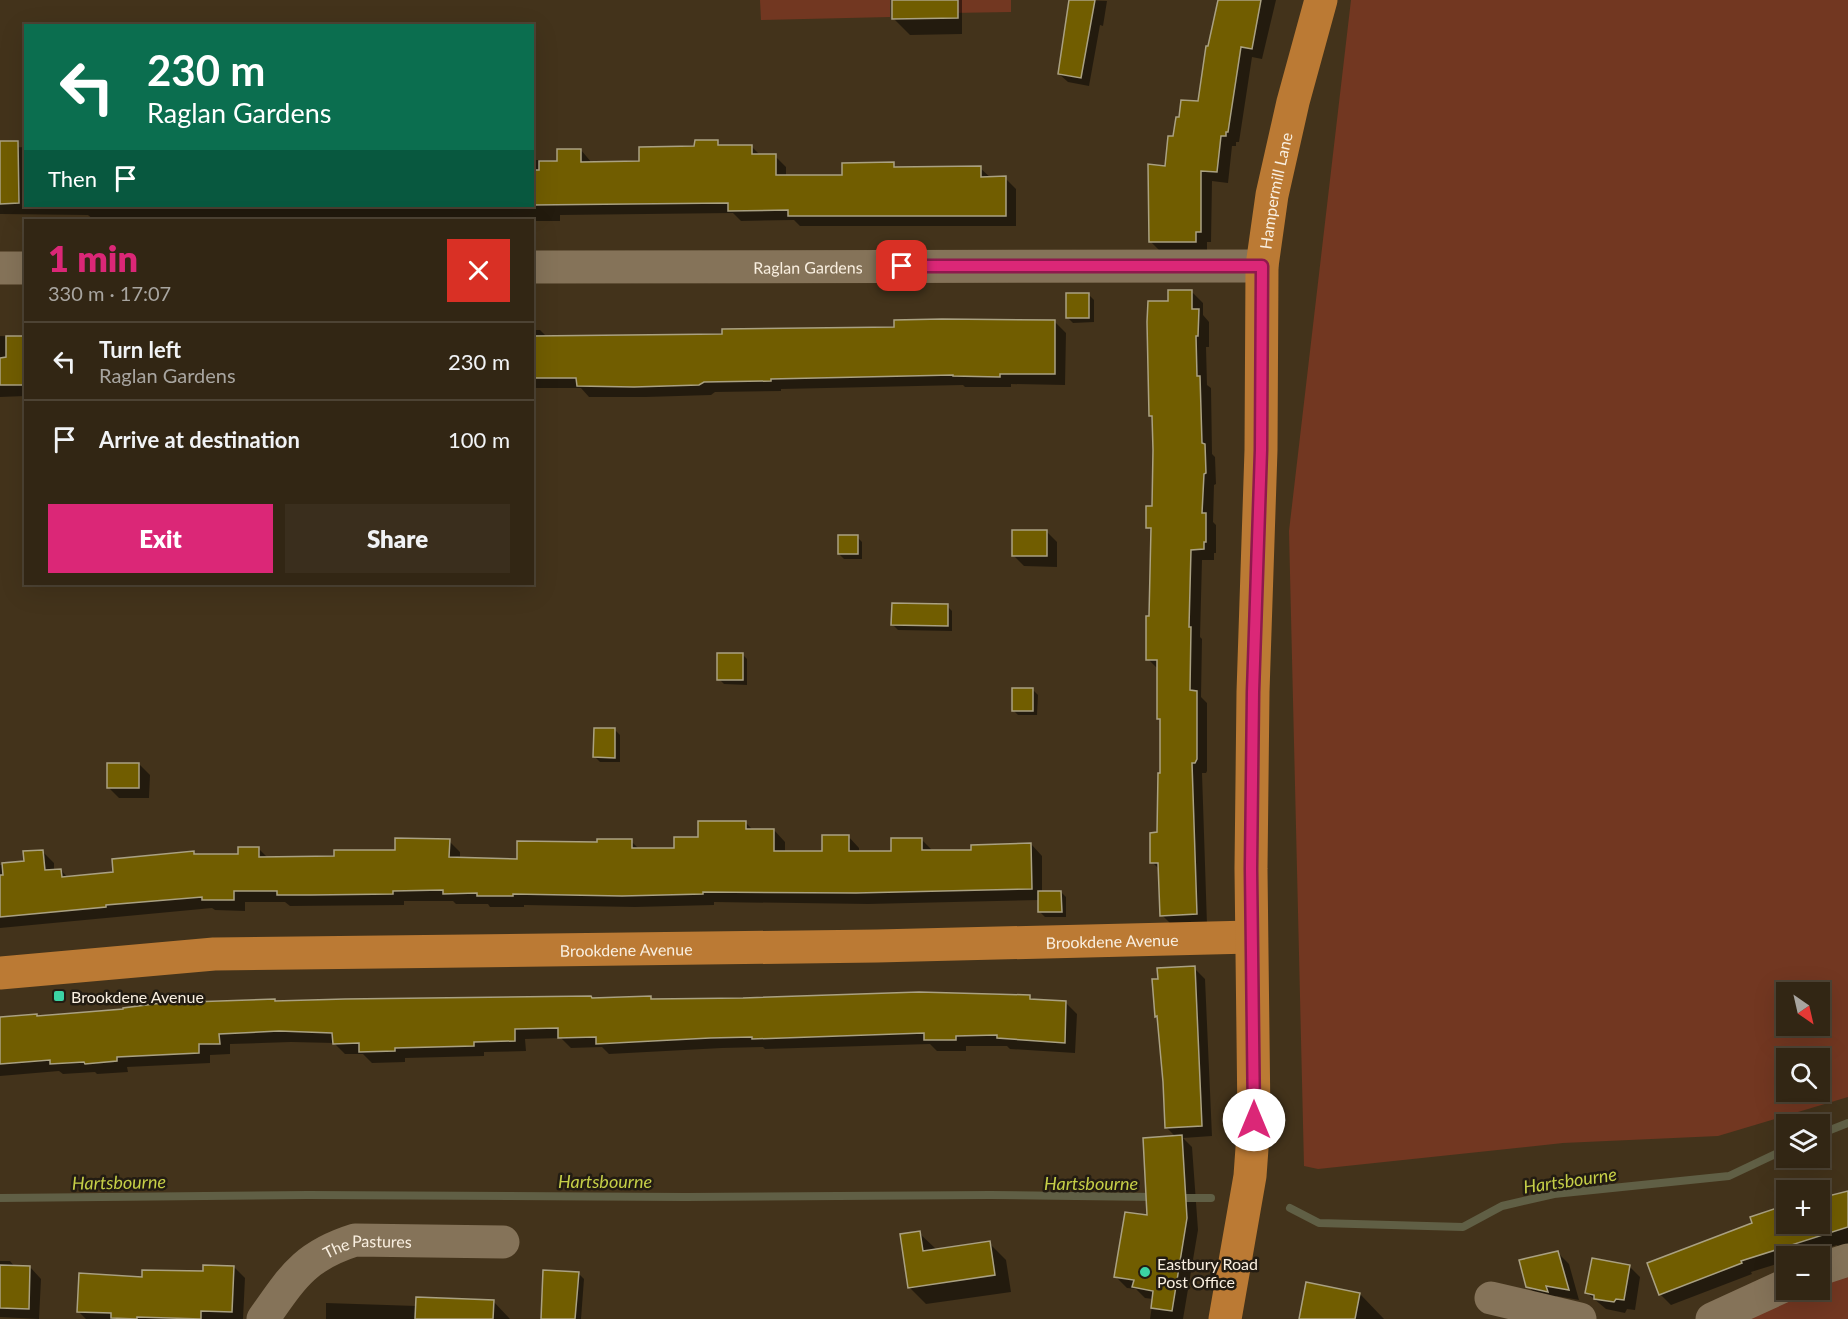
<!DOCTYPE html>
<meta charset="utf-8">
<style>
:root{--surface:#322614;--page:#3a2e1d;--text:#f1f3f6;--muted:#a8a5a0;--line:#4d4334;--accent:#db2777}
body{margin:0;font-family:Lato,sans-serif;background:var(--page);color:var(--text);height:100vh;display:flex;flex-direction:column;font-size:22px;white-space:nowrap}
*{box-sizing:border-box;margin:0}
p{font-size:20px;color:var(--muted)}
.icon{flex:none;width:33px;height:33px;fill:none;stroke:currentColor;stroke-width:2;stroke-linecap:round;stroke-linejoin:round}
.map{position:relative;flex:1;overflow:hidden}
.side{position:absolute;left:24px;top:219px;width:510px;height:366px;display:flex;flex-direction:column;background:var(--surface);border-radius:0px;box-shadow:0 6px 24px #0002,0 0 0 2px var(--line)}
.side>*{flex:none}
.hud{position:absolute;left:24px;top:24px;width:510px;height:183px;border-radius:0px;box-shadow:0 6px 24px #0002,0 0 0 2px var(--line);background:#0b6e4f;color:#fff;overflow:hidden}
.needle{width:39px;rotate:146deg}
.tools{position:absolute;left:1776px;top:982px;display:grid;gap:12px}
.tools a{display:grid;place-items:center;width:54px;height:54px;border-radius:0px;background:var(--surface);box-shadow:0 6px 24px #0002,0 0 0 2px var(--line);font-size:30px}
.pin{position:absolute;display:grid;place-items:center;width:51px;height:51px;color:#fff;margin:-26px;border-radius:12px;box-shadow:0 3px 9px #0006}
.me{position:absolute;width:66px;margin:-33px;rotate:0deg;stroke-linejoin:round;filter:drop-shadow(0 0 4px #0008)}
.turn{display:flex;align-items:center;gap:21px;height:126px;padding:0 24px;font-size:27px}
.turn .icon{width:78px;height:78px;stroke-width:2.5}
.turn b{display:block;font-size:42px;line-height:51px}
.then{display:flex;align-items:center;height:57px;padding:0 24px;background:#0003;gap:12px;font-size:22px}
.round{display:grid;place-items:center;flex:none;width:63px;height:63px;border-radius:0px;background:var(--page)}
.head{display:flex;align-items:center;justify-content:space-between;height:102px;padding:0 24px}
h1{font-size:36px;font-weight:800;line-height:45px;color:var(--accent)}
.action{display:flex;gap:12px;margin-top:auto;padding:12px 24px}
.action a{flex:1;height:69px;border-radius:0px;background:var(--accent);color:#fff;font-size:24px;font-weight:800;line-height:69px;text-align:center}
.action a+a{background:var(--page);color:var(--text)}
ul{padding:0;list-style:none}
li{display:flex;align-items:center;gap:18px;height:78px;padding:0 24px;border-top:2px solid var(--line)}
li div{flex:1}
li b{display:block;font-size:22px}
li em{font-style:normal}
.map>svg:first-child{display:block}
.green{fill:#723721;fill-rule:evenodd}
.shadow{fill:#0007}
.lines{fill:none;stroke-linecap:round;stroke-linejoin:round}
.stream{stroke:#605f45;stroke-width:8}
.building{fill:#715d00;stroke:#aaa182;stroke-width:1.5}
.minor{stroke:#857359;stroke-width:33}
.major{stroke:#bb7a34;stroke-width:33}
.route-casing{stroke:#8e194d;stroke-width:15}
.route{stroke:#db2777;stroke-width:10}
.poi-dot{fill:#3cd4a4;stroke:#231c12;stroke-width:2}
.labels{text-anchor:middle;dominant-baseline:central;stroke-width:5;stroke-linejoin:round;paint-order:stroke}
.street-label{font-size:16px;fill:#f9efe0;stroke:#231c12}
.poi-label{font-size:16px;fill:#f9efe0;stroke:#231c12;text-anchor:start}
.water-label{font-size:18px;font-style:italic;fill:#c5ce47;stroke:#231c12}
</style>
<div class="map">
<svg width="1848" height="1319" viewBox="0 0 1848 1319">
<rect width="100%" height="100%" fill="#43331b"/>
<!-- green -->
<g class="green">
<path d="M760,0H890V17L761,20Z"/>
<path d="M950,0H1011V12L950,13Z"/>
<path d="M1351,0H1848V1097L1718,1136L1563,1143L1318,1169L1304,1166L1289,531ZM1786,993H1820V1026H1786ZM1786,1059H1820V1092H1786Z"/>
<path d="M1848,1269V1319H1751C1772,1307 1795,1290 1820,1290V1277Z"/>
</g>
<!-- shadow -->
<g class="shadow">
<path d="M893,0H962V34L910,35L893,18Z"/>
<path d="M1071,0L1107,1L1103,26L1100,25L1089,86L1068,82L1059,74Z"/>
<path d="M1218,0H1276L1262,59L1252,57L1239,142H1236V146H1232L1228,183L1212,181L1211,242H1207V252H1161L1150,241L1166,168L1180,119L1199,103Z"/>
<path d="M717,142L722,146H751L761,156H775L786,167V177L843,176L893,164L897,168H980L991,178H1005L1016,189V226H800L794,220L741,221L733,213L560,215V221L94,220L88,215L0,214V148L26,147V206H532V160H558L581,150L592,163H641Z"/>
<path d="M1192,292L1203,303V315L1209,322V347H1206L1207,385L1211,388L1212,454L1215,457L1216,484L1214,485L1213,522L1216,525V553H1214V560H1202L1200,637L1202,639L1201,697L1207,703V771L1206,773H1202L1207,925L1173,926L1162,915L1160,870L1152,862L1158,834L1162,775L1161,722L1158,718L1159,670L1148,659L1152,532L1148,527L1154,507L1153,418L1150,415L1169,302Z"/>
<path d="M1089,295L1094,300V322L1073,323L1067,317Z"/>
<path d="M1055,322L1066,333L1065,385L1011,384V387H965L963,385L781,389V391L715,392L711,395L646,397H589L581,388H532V330H540L548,338L724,335Z"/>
<path d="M0,336L26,337V396L0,397Z"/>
<path d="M1046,531L1057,542V567L1024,566L1013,555Z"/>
<path d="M857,537L862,542V559H844L839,554Z"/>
<path d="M947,606L952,611V631L898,630L893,625Z"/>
<path d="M742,654L747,659V685L724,684L719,679Z"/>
<path d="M1033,690L1038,695L1037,715H1018L1013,710Z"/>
<path d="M615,730L620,735V762H600L595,757Z"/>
<path d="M139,764L150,775L149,798H119L108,787Z"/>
<path d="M745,822L753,830H774L785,842V853L823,852L848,836L859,848V853H892L922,840L933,851H973L1031,844L1042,856V892H1061L1066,897V917H1045L1040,912V900L868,904L714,902V905L635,907L524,905V907H490L488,904H456L453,901H404V905L290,906L285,902H245V911L215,910L212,908L0,928V865L26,863L42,851L54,863V871L61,870L68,878L114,874L193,853L197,856H239L259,849L269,859L335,858L396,851L449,841L460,852V859L518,860L598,843L631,841L640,850H676L700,838Z"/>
<path d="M1194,968L1205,979L1212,1136L1183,1138L1192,1147L1198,1230L1183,1319H1150L1153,1299L1145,1298L1136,1289L1127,1288L1116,1277L1148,1217L1176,1137L1166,1127L1164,1082L1158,1018L1156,1016L1160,980Z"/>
<path d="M1029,996L1034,1001L1066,1003L1077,1014L1075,1053L1010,1049L1007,1046H966V1051H937L930,1044L765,1049L763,1047L722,1048L609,1054L602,1047L571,1048L561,1038L525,1039L526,1051L484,1052V1056L405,1058V1062L372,1063L363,1054H345L334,1043L291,1042L230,1044V1054L210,1055V1063L127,1067L128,1072L97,1074L95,1072L63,1074L59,1071L0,1076V1018L650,997L653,1000Z"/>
<path d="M1848,1191V1245L1839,1247L1837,1245L1798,1257H1786V1261L1751,1272L1752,1274L1671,1305L1660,1294L1754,1224L1752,1218L1786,1207V1224H1820V1198Z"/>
<path d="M919,1233L936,1249L989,1243L1006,1260L1011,1292L926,1304L909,1287Z"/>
<path d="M1558,1253L1569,1264L1579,1300L1556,1296L1558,1302L1539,1298L1528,1286Z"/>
<path d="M0,1261H10L15,1267H30L41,1279L39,1319L0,1317Z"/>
<path d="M1629,1266L1640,1277L1635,1310L1627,1309L1625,1313L1606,1309L1587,1293Z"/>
<path d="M234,1267L245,1278L243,1319H86L79,1312L144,1278L204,1273Z"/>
<path d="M579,1274L584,1279L581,1319H541Z"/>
<path d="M1360,1294L1384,1319H1300Z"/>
<path d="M493,1301L510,1319H326V1303L417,1306Z"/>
</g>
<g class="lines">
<!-- stream -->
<g class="stream">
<path d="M1820,1134L1848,1123"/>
<path d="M0,1198L308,1195L686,1197L990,1195L1156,1197"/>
<path d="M1177,1198H1211"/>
<path d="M1290,1208L1319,1223L1463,1227L1502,1206L1554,1194L1729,1176L1786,1149"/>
</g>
</g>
<!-- building -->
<g class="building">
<path d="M892,0H958V18L892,19Z"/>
<path d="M1069,0H1095L1081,78L1058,74Z"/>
<path d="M1218,0H1261L1252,49L1241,47L1228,132H1226V136H1221L1217,172L1201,171V232H1196V242H1149L1148,164L1165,166L1168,136H1173L1176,117H1179L1181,100L1198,101L1206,46H1208Z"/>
<path d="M695,140H718V145H752V154H776V175H842V163L894,162V167L981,166V177L1006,176V216H788V210L728,211V203L532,205V170H539V161H557V149H581V162L639,161V147L694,146Z"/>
<path d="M0,141H18L19,203L0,204Z"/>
<path d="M1168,290H1192V309H1199L1198,336H1196L1197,376H1200L1202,443L1205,444L1206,473L1204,474L1202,513H1206V542H1204V549L1191,550L1189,627H1191L1190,690L1197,691V759L1195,763H1192L1197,914L1160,916L1158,863H1150V833L1157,832L1158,773H1160V719H1157V660H1146V616H1149L1151,528H1146V506H1152L1153,450L1152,416H1149L1147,322L1148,301H1168Z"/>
<rect x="1066" y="293" width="23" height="25"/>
<path d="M942,319L1055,320V374H1000V377L953,376V375L771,379V381L704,382L699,385L634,387L577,386L576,378H532V336L722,334V329L894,327V320Z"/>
<path d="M6,336H26V385H0V358L6,357Z"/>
<rect x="1012" y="530" width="35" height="26"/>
<rect x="838" y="535" width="20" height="19"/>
<path d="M892,603L948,604V626L891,625Z"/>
<rect x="717" y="653" width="26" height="27"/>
<rect x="1012" y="688" width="21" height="23"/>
<path d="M594,728H615V758L593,757Z"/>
<rect x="107" y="763" width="32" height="25"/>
<path d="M698,821H746V829H774V851H822V835H849V851H891V838H922V850H971V845L1031,843L1032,889L856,893L703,892V894L622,896L513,894V896H477V893L443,894V890L393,891V894L311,895H277V891H234V900H202V897L106,905V907L0,917V875H3L2,863L24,861L23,851L43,850L45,870L61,869L62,877L113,872L112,859L194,851V854H238V847H259V857L334,856V850H395V838L450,839L449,857L517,859V841L597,842V839H632V848H674V837H698Z"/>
<path d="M1038,891H1061L1062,912H1038Z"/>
<path d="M1195,966L1202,1126L1165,1128L1163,1082L1157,1016L1155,1017L1152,979H1158L1157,968Z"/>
<path d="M919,992L1030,995V999L1066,1001L1065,1043L997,1038V1035L956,1036V1040H924V1033L752,1039V1037L710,1038L596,1044V1037L558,1038V1028L515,1029V1041L474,1042V1046L395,1048V1051L359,1052V1043L333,1044L332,1033L279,1031L219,1034L220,1044H199V1053L117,1057V1061L85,1064L84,1062L50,1064V1060L0,1064V1017L37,1014V1016L123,1009V1008L162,1003L275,999V1001L345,999L591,996L592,998L651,996V999L743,998Z"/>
<path d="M1182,1135L1187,1218L1172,1311L1151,1308L1153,1291L1132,1287L1134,1280L1114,1277L1125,1212L1147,1215L1143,1138Z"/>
<path d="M1848,1191V1227L1741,1261L1742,1263L1659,1295L1647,1263L1752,1223L1750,1217L1786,1205V1224H1820V1198Z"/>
<path d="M920,1231L923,1251L990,1241L995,1275L908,1288L900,1234Z"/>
<path d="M1558,1251L1569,1290L1546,1286L1548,1292L1526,1287L1519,1260Z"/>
<path d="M1592,1258L1630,1265L1624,1300L1616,1299L1614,1302L1594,1299V1295L1585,1293Z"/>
<path d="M0,1265L30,1266L29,1309L0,1308Z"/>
<path d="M203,1265L234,1266L232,1312L201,1311V1319L137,1317V1319L111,1318V1313L77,1312L79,1273L142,1277V1270L203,1271Z"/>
<path d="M543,1270L579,1272L575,1319H541Z"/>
<path d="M1306,1282L1360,1293L1355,1319H1299Z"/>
<path d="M416,1297L494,1300L493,1319H415Z"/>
</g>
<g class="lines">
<!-- minor -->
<g class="minor">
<path id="s1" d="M532,267L1262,266"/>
<path d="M0,268H26"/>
<path d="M1820,1269L1848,1260"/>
<path d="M1491,1298L1580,1319"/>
<path id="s2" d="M263,1319C292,1278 304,1256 355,1240L503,1242"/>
<path d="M1712,1319L1786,1285"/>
</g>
<!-- major -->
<g class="major">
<path id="s3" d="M0,973L214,954L877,946L1251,937"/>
<path id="s4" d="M1225,1319L1250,1176L1254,1120L1251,869L1253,692L1261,450L1262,266L1272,195L1293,102L1321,0"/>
</g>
</g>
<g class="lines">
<!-- route casing -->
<g class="route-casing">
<path id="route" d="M902,266H1262L1261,450L1253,692L1251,869L1254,1120"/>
</g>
<!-- route -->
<use href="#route" class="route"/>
</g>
<!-- markers -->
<g class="poi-dot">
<rect x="53" y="990" width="12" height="12" rx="3"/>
<circle cx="1145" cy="1272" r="6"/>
</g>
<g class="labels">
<!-- street labels -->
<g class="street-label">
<text stroke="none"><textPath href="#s4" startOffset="1132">Hampermill Lane</textPath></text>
<text stroke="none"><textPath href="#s1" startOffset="276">Raglan Gardens</textPath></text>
<text stroke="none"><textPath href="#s3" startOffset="1113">Brookdene Avenue</textPath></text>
<text stroke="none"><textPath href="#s3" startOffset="627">Brookdene Avenue</textPath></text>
<text stroke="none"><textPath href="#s2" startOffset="136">The Pastures</textPath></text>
</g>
<!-- poi labels -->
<g class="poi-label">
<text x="71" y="996">Brookdene Avenue</text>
<text x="1157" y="1263">Eastbury Road<tspan x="1157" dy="18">Post Office</tspan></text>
</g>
<!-- water labels -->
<g class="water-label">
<text transform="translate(1570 1180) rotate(-8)">Hartsbourne</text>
<text x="605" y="1181">Hartsbourne</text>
<text transform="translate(119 1182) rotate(-1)">Hartsbourne</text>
<text x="1091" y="1183">Hartsbourne</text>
</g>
</g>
</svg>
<div class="tools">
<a><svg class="needle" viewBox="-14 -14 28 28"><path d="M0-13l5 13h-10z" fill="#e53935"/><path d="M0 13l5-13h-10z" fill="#a8a5a0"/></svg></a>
<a><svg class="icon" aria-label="search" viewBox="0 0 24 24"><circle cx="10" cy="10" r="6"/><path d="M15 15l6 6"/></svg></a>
<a><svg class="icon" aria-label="layers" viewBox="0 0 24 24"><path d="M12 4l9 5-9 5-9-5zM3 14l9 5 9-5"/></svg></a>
<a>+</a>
<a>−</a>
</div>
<div class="pin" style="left:902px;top:266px;background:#d93025"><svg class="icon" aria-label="arrive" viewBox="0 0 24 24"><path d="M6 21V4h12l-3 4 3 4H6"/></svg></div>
<svg class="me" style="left:1254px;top:1120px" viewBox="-20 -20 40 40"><circle r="19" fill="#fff"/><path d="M0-13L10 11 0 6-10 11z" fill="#db2777"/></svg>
<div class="hud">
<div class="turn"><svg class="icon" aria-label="left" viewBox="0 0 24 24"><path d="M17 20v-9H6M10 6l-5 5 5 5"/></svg><div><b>230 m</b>Raglan Gardens</div></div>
<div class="then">Then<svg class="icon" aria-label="arrive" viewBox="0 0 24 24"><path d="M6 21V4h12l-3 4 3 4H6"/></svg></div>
</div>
<section class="side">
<div class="head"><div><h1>1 min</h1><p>330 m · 17:07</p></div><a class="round" style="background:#d93025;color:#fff"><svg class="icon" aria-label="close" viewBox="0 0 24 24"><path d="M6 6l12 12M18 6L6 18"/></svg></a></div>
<ul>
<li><svg class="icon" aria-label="left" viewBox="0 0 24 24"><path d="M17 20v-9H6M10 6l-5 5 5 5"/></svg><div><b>Turn left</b><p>Raglan Gardens</p></div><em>230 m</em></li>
<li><svg class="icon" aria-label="arrive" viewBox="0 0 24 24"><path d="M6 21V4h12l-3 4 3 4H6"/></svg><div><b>Arrive at destination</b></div><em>100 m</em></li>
</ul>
<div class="action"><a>Exit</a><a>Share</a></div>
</section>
</div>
